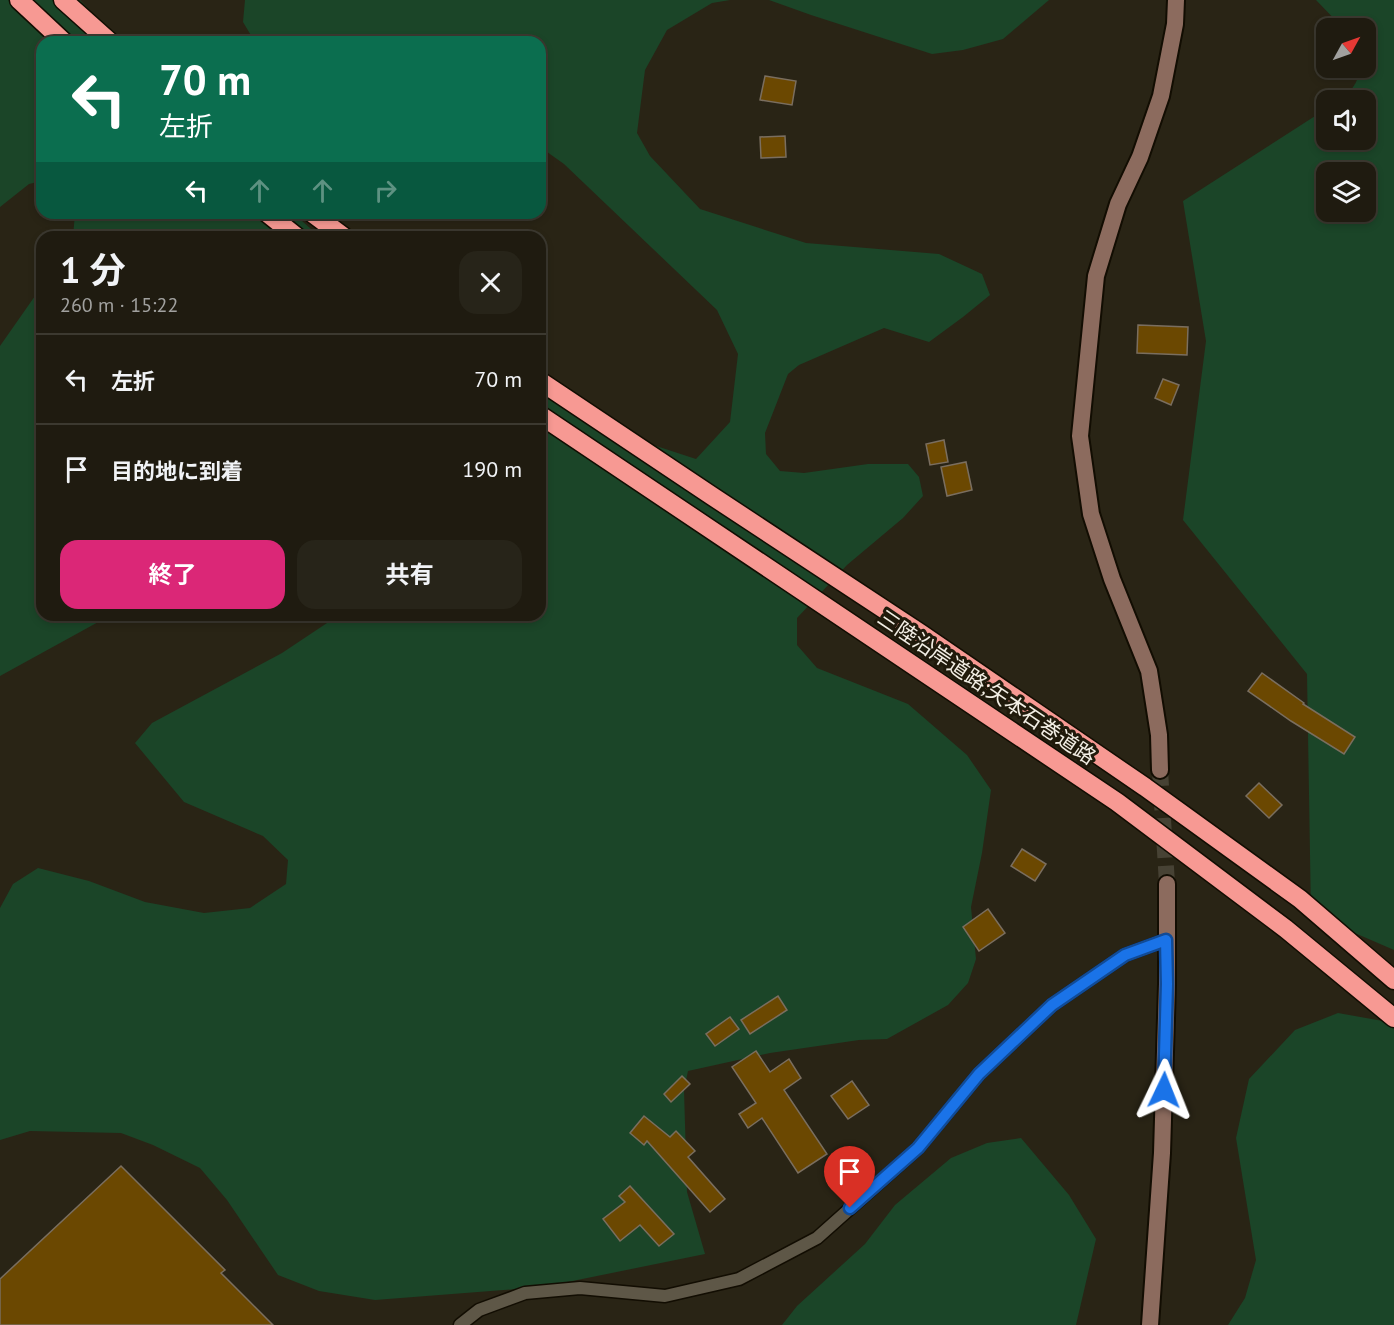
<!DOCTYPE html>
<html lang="ja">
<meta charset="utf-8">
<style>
:root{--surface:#1f1b10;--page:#272419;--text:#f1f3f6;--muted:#a1a19f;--line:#3c3930;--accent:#db2777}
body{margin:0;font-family:"PT Sans","Noto Sans JP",sans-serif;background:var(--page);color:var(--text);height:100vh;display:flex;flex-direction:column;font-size:22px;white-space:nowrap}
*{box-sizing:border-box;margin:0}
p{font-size:20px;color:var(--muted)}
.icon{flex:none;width:33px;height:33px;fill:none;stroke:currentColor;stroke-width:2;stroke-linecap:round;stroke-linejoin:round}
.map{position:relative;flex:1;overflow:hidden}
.side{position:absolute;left:36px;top:231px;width:510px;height:390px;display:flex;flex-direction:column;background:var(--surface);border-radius:18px;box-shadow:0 3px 9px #0003,0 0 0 2px var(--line)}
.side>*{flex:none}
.hud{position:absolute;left:36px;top:36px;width:510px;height:183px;border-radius:18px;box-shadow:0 3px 9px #0003,0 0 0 2px var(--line);background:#0b6e4f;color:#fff;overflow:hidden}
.needle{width:39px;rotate:50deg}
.fabs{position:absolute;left:1316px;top:18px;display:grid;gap:12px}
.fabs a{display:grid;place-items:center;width:60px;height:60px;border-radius:12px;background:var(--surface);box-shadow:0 3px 9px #0003,0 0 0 2px var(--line);font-size:30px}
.pin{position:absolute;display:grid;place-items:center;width:51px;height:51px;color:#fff;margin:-62px -26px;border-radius:50% 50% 50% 0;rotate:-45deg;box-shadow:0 0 6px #0007}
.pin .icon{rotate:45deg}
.me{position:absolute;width:66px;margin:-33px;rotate:2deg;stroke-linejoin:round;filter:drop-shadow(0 0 4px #0008)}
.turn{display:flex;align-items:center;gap:21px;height:126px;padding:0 24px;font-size:27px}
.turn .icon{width:78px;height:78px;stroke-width:2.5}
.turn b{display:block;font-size:42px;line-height:51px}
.lanes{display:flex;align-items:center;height:57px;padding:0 24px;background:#0003;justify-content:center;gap:30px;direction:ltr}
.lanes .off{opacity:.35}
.round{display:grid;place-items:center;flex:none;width:63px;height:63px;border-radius:18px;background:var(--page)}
.summary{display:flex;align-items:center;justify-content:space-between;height:102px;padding:0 24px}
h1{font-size:36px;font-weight:700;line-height:45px}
.action{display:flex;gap:12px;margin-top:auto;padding:12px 24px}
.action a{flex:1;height:69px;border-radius:18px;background:var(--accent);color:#fff;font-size:24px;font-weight:700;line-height:69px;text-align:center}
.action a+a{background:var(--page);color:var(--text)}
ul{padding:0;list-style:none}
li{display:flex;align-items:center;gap:18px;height:90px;padding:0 24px;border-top:2px solid var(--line)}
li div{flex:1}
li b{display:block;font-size:22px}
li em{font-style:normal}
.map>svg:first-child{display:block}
.green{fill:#1b4528;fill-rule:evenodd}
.building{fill:#6b4801;stroke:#7a6e5f;stroke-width:1.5}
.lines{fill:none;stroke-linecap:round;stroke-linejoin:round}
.secondary-tunnel{stroke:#474234;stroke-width:16;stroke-dasharray:16 8;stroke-linecap:butt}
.street-casing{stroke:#120d02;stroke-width:15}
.secondary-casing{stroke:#120d02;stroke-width:20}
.highway-casing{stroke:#120d02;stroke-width:21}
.street{stroke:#5e5747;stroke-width:12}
.secondary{stroke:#8c6b5e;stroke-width:16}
.highway{stroke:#f79993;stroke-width:18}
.route-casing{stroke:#114b97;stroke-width:15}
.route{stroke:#1a73e8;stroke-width:10}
.labels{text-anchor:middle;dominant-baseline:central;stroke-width:6;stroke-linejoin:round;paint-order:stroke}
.street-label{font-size:21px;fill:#f2eee4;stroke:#201a0b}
</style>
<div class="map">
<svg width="1394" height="1325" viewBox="0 0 1394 1325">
<rect width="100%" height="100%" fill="#292415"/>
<!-- green -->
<g class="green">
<path d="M0,0H80L120,42H42V181L29,184L0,207Z"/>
<path d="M245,0H730L712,3L667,30L645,70L637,133L650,156L700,209L806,243L939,254L982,274L990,295L963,317L929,342L884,328L799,365L788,374L765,433L766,454L780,471L804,473L868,464H908L919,477L923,496L903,518L847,565L797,618V645L817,668L908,704L967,755L991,790L982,853L971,907L976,959L968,983L948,1005L887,1039L859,1040L770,1053L688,1071L684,1090L687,1192L705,1254L543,1287L375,1300L319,1291L278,1275L227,1200L200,1168L153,1145L121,1133L30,1131L0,1140V908L13,884L38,868L89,881L145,902L204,913L250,908L286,884L288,860L263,836L184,802L135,743L152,723L282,653L339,615H540V391L598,427L696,459L730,422L738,354L717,310L564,164L540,147V42H255L243,22Z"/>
<path d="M769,0H1049L1003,39L963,50L932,54L811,15Z"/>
<path d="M1316,0H1394V950L1311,914L1307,674L1183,520L1206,341L1183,201L1326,109V140H1365V100H1339C1350,94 1360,81 1359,68H1365V28H1343ZM1326,172H1365V212H1326Z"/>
<path d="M75,213H293L320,237H73Z"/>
<path d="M42,286V615H111L0,676V346Z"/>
<path d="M1338,1013L1394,1023V1325H1228L1245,1298L1256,1260L1236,1138L1249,1079L1295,1030Z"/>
<path d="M1021,1138L1069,1195L1096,1239L1076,1325H782L797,1306L865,1244L895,1205L951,1158L987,1143Z"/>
</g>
<!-- building -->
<g class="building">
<path d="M765,76L796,81L792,105L760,100Z"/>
<path d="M785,136L786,157L761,158L760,137Z"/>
<path d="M1138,325L1188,327L1187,355L1137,353Z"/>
<path d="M1163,379L1179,385L1171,405L1155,398Z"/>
<path d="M944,440L948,462L930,465L926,444Z"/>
<path d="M966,462L972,490L947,496L941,467Z"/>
<path d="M1262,673L1304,703L1303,704L1355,737L1344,754L1291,721L1248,691Z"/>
<path d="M1259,783L1282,805L1269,818L1246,796Z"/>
<path d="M1022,849L1046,864L1035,881L1011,866Z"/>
<path d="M988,909L1005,933L979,951L963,927Z"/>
<path d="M778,996L787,1010L750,1034L741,1020Z"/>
<path d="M730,1017L739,1029L715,1046L706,1034Z"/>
<path d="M756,1051L770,1072L789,1059L801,1078L784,1090L827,1154L798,1173L762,1118L748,1128L739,1114L756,1103L732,1067Z"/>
<path d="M682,1076L690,1084L671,1102L664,1094Z"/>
<path d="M852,1081L869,1105L848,1119L831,1096Z"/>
<path d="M644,1116L670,1137L676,1131L695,1151L688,1157L725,1199L710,1212L647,1141L644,1145L630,1133Z"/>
<path d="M121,1166L225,1270L221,1273L273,1325H0V1279Z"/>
<path d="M630,1186L674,1234L659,1246L640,1225L620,1241L603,1219L625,1202L619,1196Z"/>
</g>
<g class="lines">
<!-- secondary-tunnel -->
<path class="secondary-tunnel" d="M1160,770L1167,884"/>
<!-- street casing -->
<g class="street-casing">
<path id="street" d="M460,1325L479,1310L525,1293L580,1288L665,1296L739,1279L817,1238L918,1148L979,1074L1052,1005L1125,955L1166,940"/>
</g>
<!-- secondary casing -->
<g class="secondary-casing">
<g id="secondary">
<path d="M1160,770L1159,735L1149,671L1112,579L1091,514L1080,436L1096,276L1118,204L1140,157L1161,96L1175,24L1176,0"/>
<path d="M1150,1325L1162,1153L1167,984V884"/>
</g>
</g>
<!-- highway casing -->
<g class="highway-casing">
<g id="highway">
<path d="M19,0L64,42"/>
<path d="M63,0L110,42"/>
<path d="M267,213L297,237"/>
<path d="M312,213L344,237"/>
<path d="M540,381L712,496L920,633L1145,787L1300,899L1394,980"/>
<path d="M540,415L1117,802L1286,929L1394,1018"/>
</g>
</g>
<!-- street -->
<use href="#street" class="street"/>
<!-- secondary -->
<use href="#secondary" class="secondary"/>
<!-- highway -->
<use href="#highway" class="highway"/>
</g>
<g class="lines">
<!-- route casing -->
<g class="route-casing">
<path id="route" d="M850,1208L918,1148L979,1074L1052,1005L1125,955L1166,940L1167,984L1164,1090"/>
</g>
<!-- route -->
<use href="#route" class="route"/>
</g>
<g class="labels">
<!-- street labels -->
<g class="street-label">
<text transform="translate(987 687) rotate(34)">三陸沿岸道路;矢本石巻道路</text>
</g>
</g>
</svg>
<div class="fabs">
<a><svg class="needle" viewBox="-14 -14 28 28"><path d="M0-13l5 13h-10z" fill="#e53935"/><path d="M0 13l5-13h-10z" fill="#a1a19f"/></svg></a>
<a><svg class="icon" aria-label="sound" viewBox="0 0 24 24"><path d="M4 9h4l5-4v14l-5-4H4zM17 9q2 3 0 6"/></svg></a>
<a><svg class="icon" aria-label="layers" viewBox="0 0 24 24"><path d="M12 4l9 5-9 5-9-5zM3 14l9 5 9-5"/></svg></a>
</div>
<div class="pin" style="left:850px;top:1208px;background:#d93025"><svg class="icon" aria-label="arrive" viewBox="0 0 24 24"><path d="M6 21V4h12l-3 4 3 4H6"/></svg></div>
<svg class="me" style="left:1164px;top:1090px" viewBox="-20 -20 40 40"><path d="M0-17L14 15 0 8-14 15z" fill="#1a73e8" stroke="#fff" stroke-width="4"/></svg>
<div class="hud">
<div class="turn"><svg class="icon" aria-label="left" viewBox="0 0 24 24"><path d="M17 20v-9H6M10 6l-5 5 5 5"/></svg><div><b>70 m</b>左折</div></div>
<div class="lanes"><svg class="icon" aria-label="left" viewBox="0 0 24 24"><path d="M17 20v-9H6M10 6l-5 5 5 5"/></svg><svg class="icon off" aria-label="ahead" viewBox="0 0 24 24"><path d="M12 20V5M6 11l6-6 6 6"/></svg><svg class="icon off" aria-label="ahead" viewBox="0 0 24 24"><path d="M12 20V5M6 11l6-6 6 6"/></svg><svg class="icon off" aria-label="right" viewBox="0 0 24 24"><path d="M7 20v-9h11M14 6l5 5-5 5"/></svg></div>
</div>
<section class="side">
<div class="summary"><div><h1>1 分</h1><p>260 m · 15:22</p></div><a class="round"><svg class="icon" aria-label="close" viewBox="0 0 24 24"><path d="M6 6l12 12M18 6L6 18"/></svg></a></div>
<ul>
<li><svg class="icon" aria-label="left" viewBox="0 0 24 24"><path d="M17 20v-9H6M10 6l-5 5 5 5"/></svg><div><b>左折</b></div><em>70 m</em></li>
<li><svg class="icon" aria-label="arrive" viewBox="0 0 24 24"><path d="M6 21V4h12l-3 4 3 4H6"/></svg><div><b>目的地に到着</b></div><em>190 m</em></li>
</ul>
<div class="action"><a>終了</a><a>共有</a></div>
</section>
</div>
